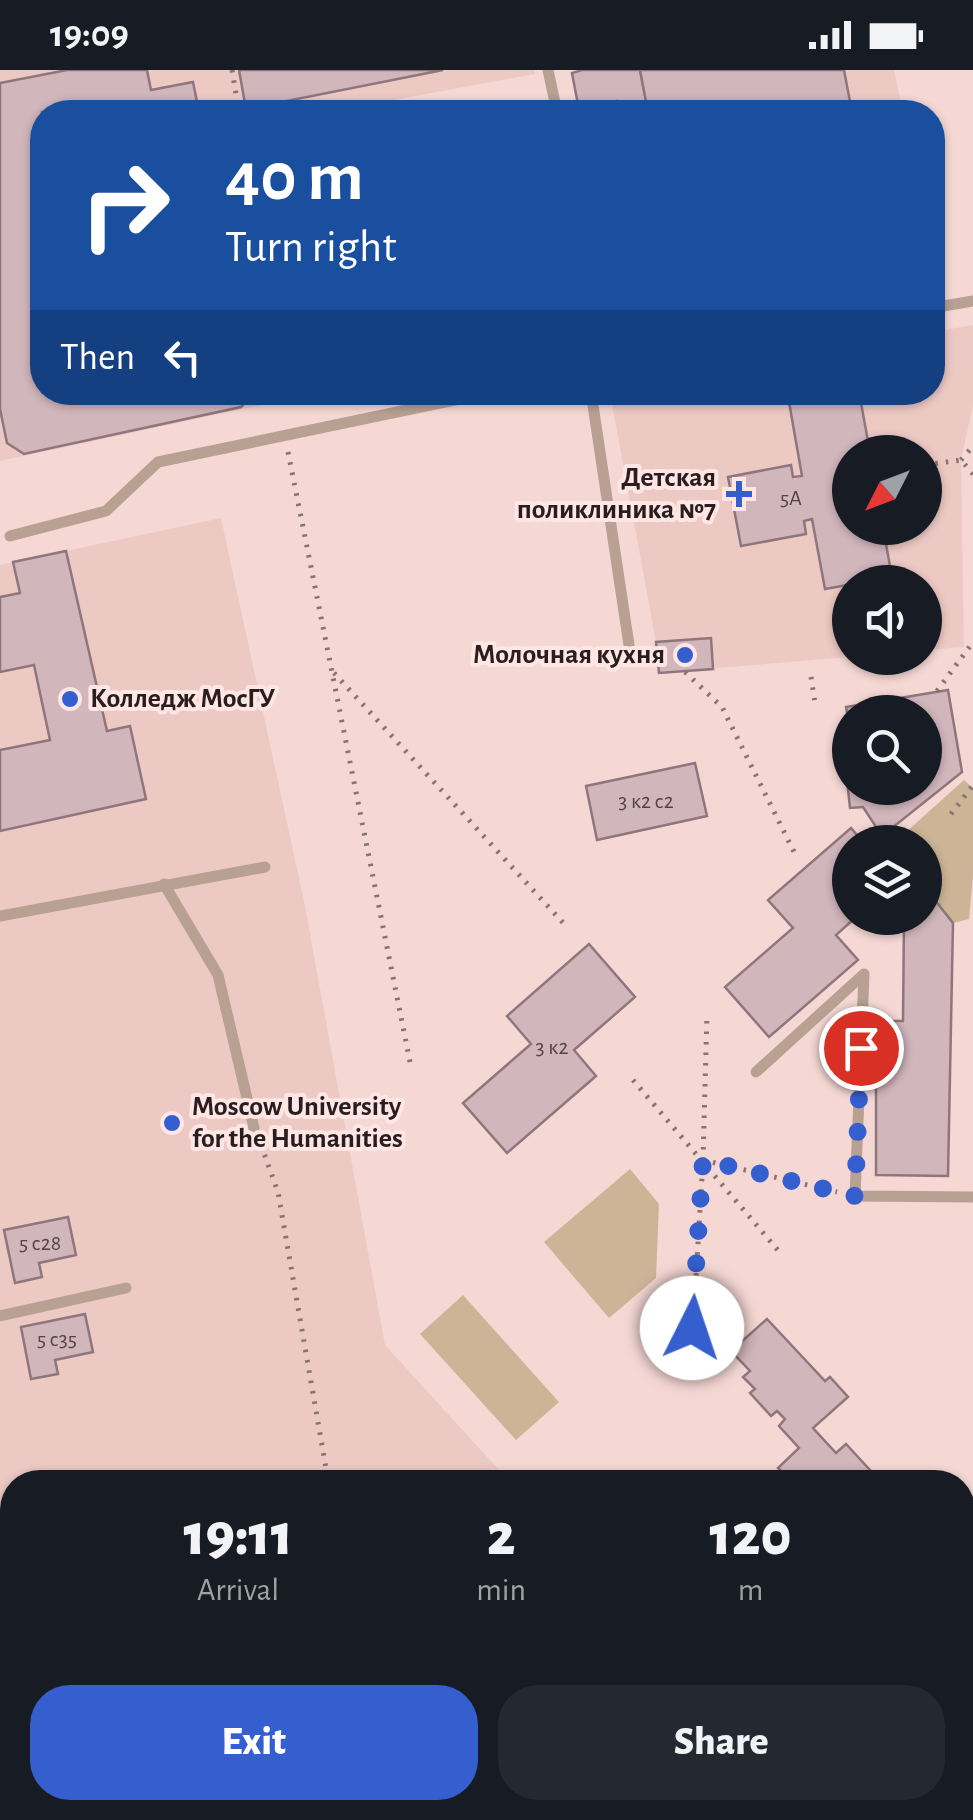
<!DOCTYPE html>
<meta charset="utf-8">
<style>
:root{--surface:#171b24;--page:#242831;--text:#f1f3f6;--muted:#9ea1a6;--accent:#355fcf}
body{margin:0;font-family:"Alegreya Sans",sans-serif;background:var(--page);color:var(--text);height:100vh;display:flex;flex-direction:column;font-size:38px;white-space:nowrap}
*{box-sizing:border-box;margin:0}
p{font-size:32px;color:var(--muted)}
.icon{flex:none;width:55px;height:55px;fill:none;stroke:currentColor;stroke-width:2;stroke-linecap:round;stroke-linejoin:round}
.map{position:relative;flex:1;overflow:hidden}
.sheet{position:absolute;left:0px;top:1400px;width:975px;height:350px;display:flex;flex-direction:column;background:var(--surface);border-radius:40px 40px 0 0;box-shadow:0 2px 8px #0004}
.sheet>*{flex:none}
.hud{position:absolute;left:30px;top:30px;width:915px;height:305px;border-radius:40px;box-shadow:0 2px 8px #0004;background:#1a4fa0;color:#fff;overflow:hidden}
.needle{width:65px;rotate:228deg}
.tools{position:absolute;left:832px;top:365px;display:grid;gap:20px}
.tools a{display:grid;place-items:center;width:110px;height:110px;border-radius:50%;background:var(--surface);box-shadow:0 2px 8px #0004;font-size:50px}
.pin{position:absolute;display:grid;place-items:center;width:85px;height:85px;color:#fff;margin:-42px;border:5px solid #fff;border-radius:50%;box-shadow:0 2px 10px #0007}
.me{position:absolute;width:110px;margin:-55px;rotate:4deg;stroke-linejoin:round;filter:drop-shadow(0 0 8px #0008)}
.turn{display:flex;align-items:center;gap:35px;height:210px;padding:0 30px;font-size:45px}
.turn .icon{width:130px;height:130px;stroke-width:2.5}
.turn b{display:block;font-size:70px;line-height:85px}
.then{display:flex;align-items:center;height:95px;padding:0 30px;background:#0003;gap:20px;font-size:38px}
.eta{display:flex;justify-content:space-evenly;align-items:center;height:170px;text-align:center}
.eta b{font-size:60px;font-weight:800;line-height:70px}
.primary-button{display:flex;gap:20px;margin-top:auto;padding:20px 30px}
.primary-button a{flex:1;height:115px;border-radius:40px;background:var(--accent);color:#fff;font-size:40px;font-weight:800;line-height:115px;text-align:center}
.primary-button a+a{background:var(--page);color:var(--text)}
.status{display:flex;justify-content:space-between;align-items:center;height:70px;padding:0 50px;background:var(--surface);direction:ltr}
.status svg{height:28px;fill:currentColor}
.map>svg:first-child{display:block}
.built{fill:#edc9c4;fill-rule:evenodd}
.green{fill:#ccb596}
.building{fill:#d1b6bc;stroke:#8f767c;stroke-width:2.5}
.lines{fill:none;stroke-linecap:round;stroke-linejoin:round}
.path{stroke:#877471;stroke-width:5;stroke-dasharray:2.5 8;stroke-linecap:butt}
.service{stroke:#b8a093;stroke-width:11}
.route{stroke:#355fcf;stroke-width:18;stroke-dasharray:0 32.4}
.poi-dot{fill:#355fcf;stroke:#fee6e4;stroke-width:4}
.labels{text-anchor:middle;dominant-baseline:central;stroke-width:8;stroke-linejoin:round;paint-order:stroke}
.number-label{font-size:22px;fill:#534445}
.poi-label{font-size:28px;font-weight:bold;fill:#291e1d;stroke:#fee6e4;text-anchor:end}
</style>
<div class="status"><b>19:09</b><svg viewBox="0 0 49 12"><path d="M0 12V9h3v3zM5 12V6h3v6zM10 12V3h3v9zM15 12V0h3v12zM26 1h20v11H26zM47 4h2v5h-2z"/></svg></div>
<div class="map">
<svg width="973" height="1750" viewBox="0 0 973 1750">
<rect width="100%" height="100%" fill="#f5d8d4"/>
<!-- built -->
<g class="built">
<path d="M0,0H534L535,4L329,42H42V322H268L271,333L0,391Z"/>
<path d="M844,0H894L903,42H852Z"/>
<path d="M973,255V335L961,390L964,577L925,580V512H850V587L659,603L656,572L610,323L932,322L933,262ZM850,382H925V458H850Z"/>
<path d="M221,448L304,831L385,1275L510,1412H12V1738H805L816,1750H0V495Z"/>
</g>
<!-- green -->
<g class="green">
<path d="M964,710L973,718V806L969,849L953,853L925,816V772H895Z"/>
<path d="M630,1099L659,1134L656,1208L609,1248L544,1172Z"/>
<path d="M463,1225L559,1332L516,1370L420,1264Z"/>
<path d="M443,1738H952L955,1750H436Z"/>
</g>
<!-- building -->
<g class="building">
<path d="M67,0H147L151,20L193,12L199,42H42V322L254,323L241,337L24,384L7,373L0,339V13Z"/>
<path d="M239,0H443L246,39Z"/>
<path d="M582,0H640L648,41L621,42L617,31L579,40L572,3Z"/>
<path d="M640,0H844L852,42H648Z"/>
<path d="M839,322H859L870,382H850V458H883L892,507L825,519L812,449L804,451L806,464L741,476L728,407L791,395L793,407L802,406L789,332Z"/>
<path d="M66,481L107,661L130,656L146,729L0,761V680L50,670L34,595L0,602V527L20,523L13,492Z"/>
<path d="M711,568L713,599L659,603L656,572Z"/>
<path d="M948,620L962,702L882,766L863,737L850,738L847,710H850V718H925V642H850V659L846,637Z"/>
<path d="M695,693L707,746L597,770L586,716Z"/>
<path d="M851,758L863,772H850V848H855L836,865L858,890L769,967L725,917L793,858L768,830Z"/>
<path d="M927,820L953,853L948,1106L876,1105V951H903L904,848H925Z"/>
<path d="M589,874L635,927L574,980L596,1006L507,1083L463,1033L531,974L507,946Z"/>
<path d="M68,1147L76,1185L39,1193L42,1207L15,1213L4,1160Z"/>
<path d="M85,1244L93,1282L55,1290L58,1304L31,1309L21,1257Z"/>
<path d="M767,1249L825,1311L830,1307L848,1327L813,1358L836,1383L846,1374L881,1412H792L778,1398L799,1378L779,1356L785,1349L777,1341L771,1346L750,1323L755,1319L743,1307L750,1301L731,1281Z"/>
</g>
<g class="lines">
<!-- path -->
<g class="path">
<path d="M232,0L239,42"/>
<path d="M340,322L343,335"/>
<path d="M288,382L410,992"/>
<path d="M961,390L973,376"/>
<path d="M925,395L961,390L973,404"/>
<path d="M685,602L722,637L796,786"/>
<path d="M334,603L566,856"/>
<path d="M811,607L815,633"/>
<path d="M937,621L973,572"/>
<path d="M951,744L973,715"/>
<path d="M633,1010L782,1185"/>
<path d="M261,1075L278,1122L327,1404H312V1412"/>
<path d="M703,1090L707,944"/>
<path d="M693,1258L703,1090L837,1122"/>
<path d="M327,1404H341V1412"/>
<path d="M322,1738V1750"/>
<path d="M349,1738V1750"/>
<path d="M943,1738L948,1750"/>
</g>
<!-- service -->
<g class="service">
<path d="M548,0L557,42"/>
<path d="M932,238L973,231"/>
<path d="M591,322L629,575"/>
<path d="M10,466L106,441L158,392L493,322"/>
<path d="M164,814L218,905L254,1058"/>
<path d="M0,846L265,797"/>
<path d="M756,1002L864,904L855,1126L973,1127"/>
<path d="M0,1246L126,1218"/>
</g>
</g>
<g class="lines">
<!-- route -->
<path class="route" d="M692,1258L703,1090L855,1126L861,978"/>
</g>
<!-- markers -->
<g class="poi-dot">
<path d="M734 409h10v10h10v10h-10v10h-10v-10h-10v-10h10z"/>
<circle cx="685" cy="585" r="10"/>
<circle cx="70" cy="629" r="10"/>
<circle cx="172" cy="1053" r="10"/>
</g>
<g class="labels">
<!-- number labels -->
<g class="number-label">
<text x="791" y="428">5А</text>
<text x="646" y="731">3 к2 с2</text>
<text x="552" y="977">3 к2</text>
<text x="40" y="1173">5 с28</text>
<text x="57" y="1269">5 с35</text>
</g>
<!-- poi labels -->
<g class="poi-label">
<text x="716" y="408">Детская<tspan x="716" dy="32">поликлиника №7</tspan></text>
<text x="665" y="585">Молочная кухня</text>
<text x="90" y="629" text-anchor="start">Колледж МосГУ</text>
<text x="192" y="1037" text-anchor="start">Moscow University<tspan x="192" dy="32">for the Humanities</tspan></text>
</g>
</g>
</svg>
<div class="tools">
<a><svg class="needle" viewBox="-14 -14 28 28"><path d="M0-13l5 13h-10z" fill="#e53935"/><path d="M0 13l5-13h-10z" fill="#9ea1a6"/></svg></a>
<a><svg class="icon" aria-label="sound" viewBox="0 0 24 24"><path d="M4 9h4l5-4v14l-5-4H4zM17 9q2 3 0 6"/></svg></a>
<a><svg class="icon" aria-label="search" viewBox="0 0 24 24"><circle cx="10" cy="10" r="6"/><path d="M15 15l6 6"/></svg></a>
<a><svg class="icon" aria-label="layers" viewBox="0 0 24 24"><path d="M12 4l9 5-9 5-9-5zM3 14l9 5 9-5"/></svg></a>
</div>
<div class="pin" style="left:861px;top:978px;background:#d93025"><svg class="icon" aria-label="arrive" viewBox="0 0 24 24"><path d="M6 21V4h12l-3 4 3 4H6"/></svg></div>
<svg class="me" style="left:692px;top:1258px" viewBox="-20 -20 40 40"><circle r="19" fill="#fff"/><path d="M0-13L10 11 0 6-10 11z" fill="#355fcf"/></svg>
<div class="hud">
<div class="turn"><svg class="icon" aria-label="right" viewBox="0 0 24 24"><path d="M7 20v-9h11M14 6l5 5-5 5"/></svg><div><b>40 m</b>Turn right</div></div>
<div class="then">Then<svg class="icon" aria-label="left" viewBox="0 0 24 24"><path d="M17 20v-9H6M10 6l-5 5 5 5"/></svg></div>
</div>
<section class="sheet">
<div class="eta">
<div><b>19:11</b><p>Arrival</p></div>
<div><b>2</b><p>min</p></div>
<div><b>120</b><p>m</p></div>
</div>
<div class="primary-button"><a>Exit</a><a>Share</a></div>
</section>
</div>
